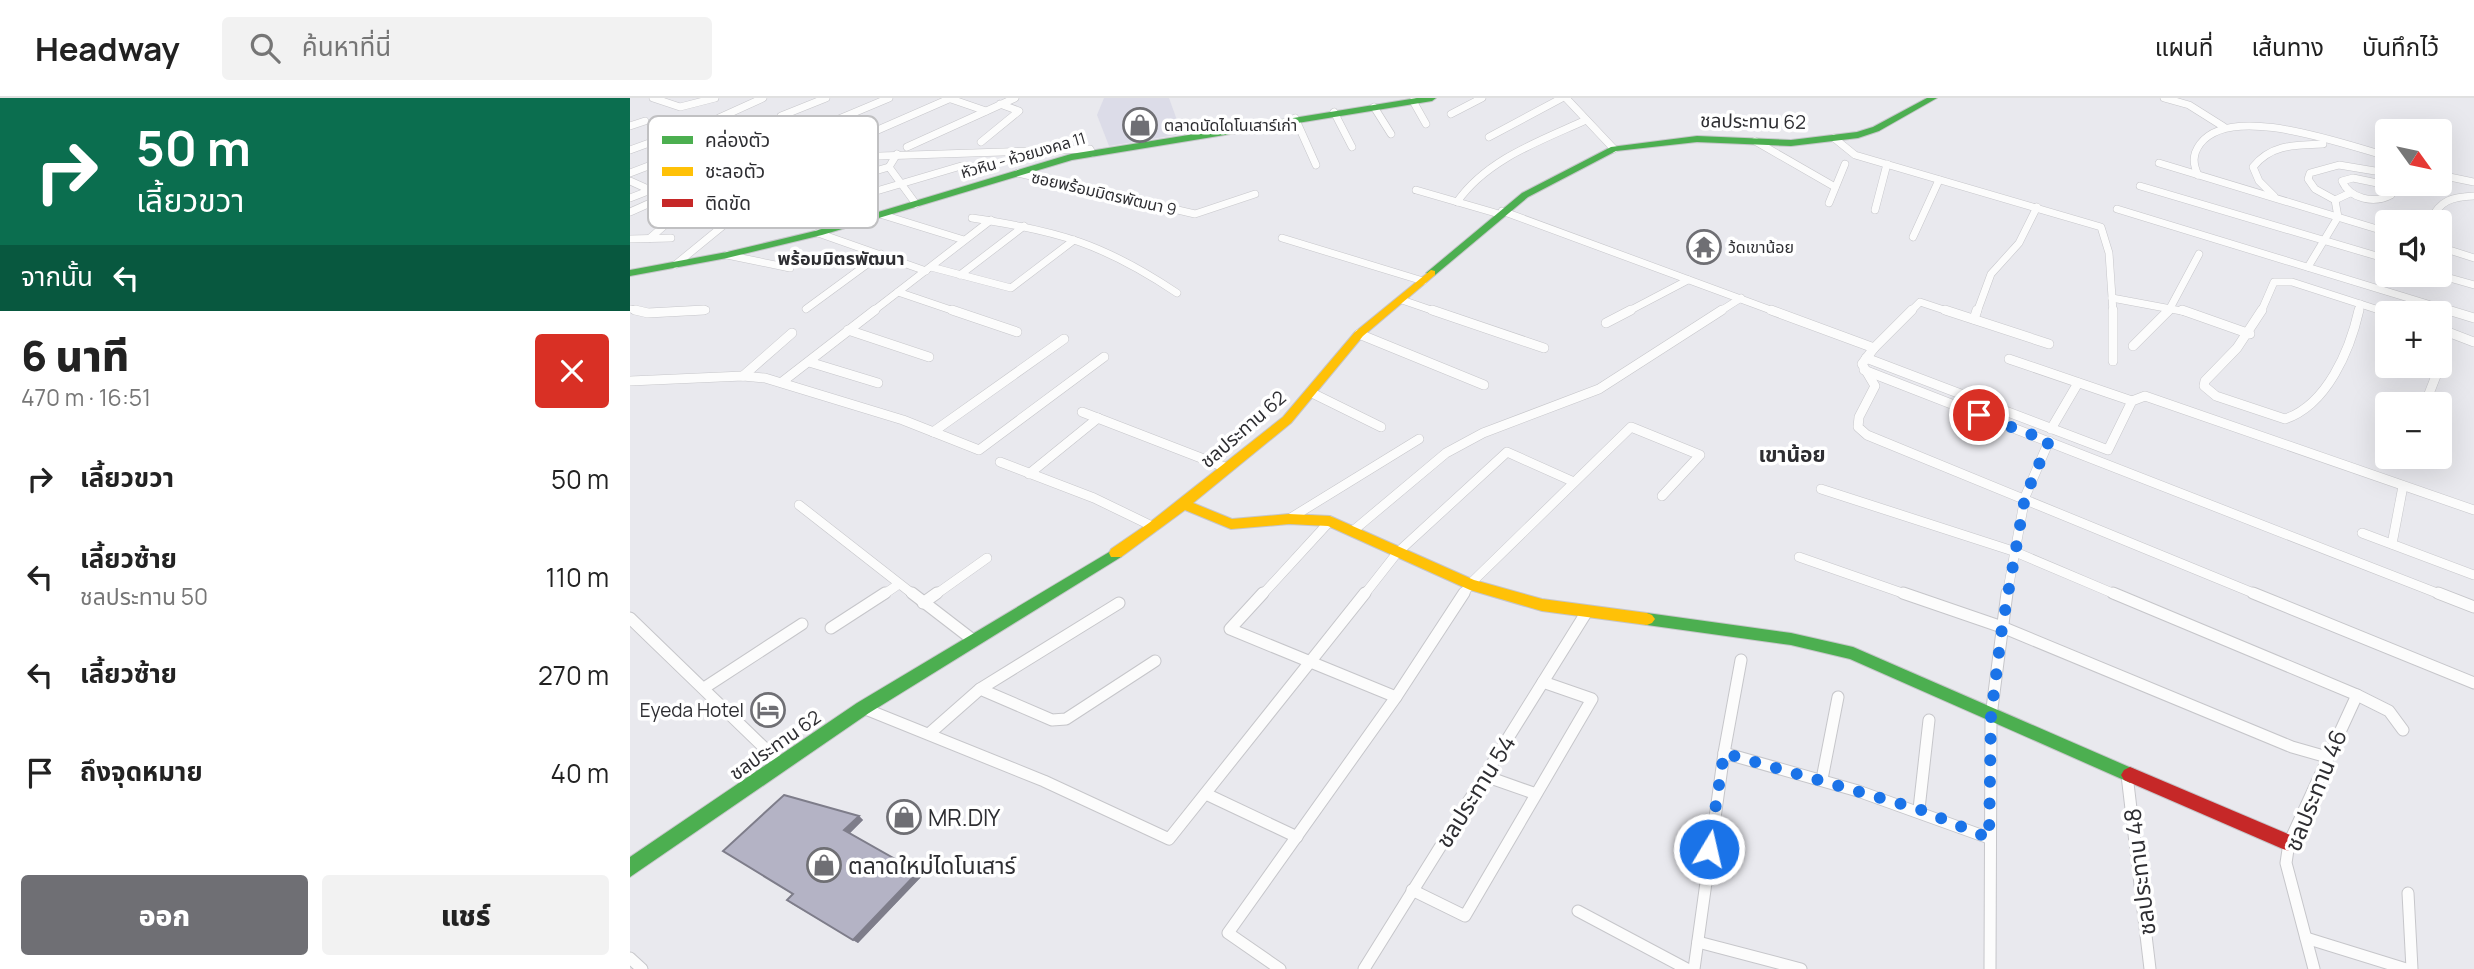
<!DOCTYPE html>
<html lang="th">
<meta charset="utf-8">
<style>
:root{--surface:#fff;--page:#f2f2f2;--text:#222;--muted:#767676;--line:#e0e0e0;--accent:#6f6f74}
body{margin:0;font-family:Manrope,"Noto Sans Thai",sans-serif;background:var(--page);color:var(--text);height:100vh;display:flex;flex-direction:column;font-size:26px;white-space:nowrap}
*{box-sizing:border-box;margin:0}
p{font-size:23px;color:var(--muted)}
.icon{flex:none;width:38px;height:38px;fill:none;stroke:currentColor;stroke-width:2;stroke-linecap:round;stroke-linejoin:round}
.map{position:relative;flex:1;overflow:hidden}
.side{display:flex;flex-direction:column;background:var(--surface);width:630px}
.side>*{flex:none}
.guide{background:#0b6e4f;color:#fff;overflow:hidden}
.needle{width:46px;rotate:123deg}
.buttons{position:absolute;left:1745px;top:21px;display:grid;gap:14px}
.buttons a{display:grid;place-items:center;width:77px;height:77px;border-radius:7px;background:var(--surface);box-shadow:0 7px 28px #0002;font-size:35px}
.pin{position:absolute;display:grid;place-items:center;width:60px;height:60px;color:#fff;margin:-30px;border:4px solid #fff;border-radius:50%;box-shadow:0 2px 7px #0007}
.me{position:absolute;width:77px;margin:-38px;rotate:9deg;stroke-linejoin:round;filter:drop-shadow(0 0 5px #0008)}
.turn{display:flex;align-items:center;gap:24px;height:147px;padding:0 21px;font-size:32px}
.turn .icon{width:91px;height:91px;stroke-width:2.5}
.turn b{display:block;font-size:49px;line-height:60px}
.then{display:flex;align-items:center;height:66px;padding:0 21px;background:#0003;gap:14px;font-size:26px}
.round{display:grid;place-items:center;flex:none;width:74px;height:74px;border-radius:7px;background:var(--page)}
.headline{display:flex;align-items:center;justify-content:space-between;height:119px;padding:0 21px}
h1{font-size:42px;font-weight:800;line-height:52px}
.cta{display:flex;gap:14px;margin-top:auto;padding:14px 21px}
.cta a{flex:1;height:80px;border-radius:7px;background:var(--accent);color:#fff;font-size:28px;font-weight:800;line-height:80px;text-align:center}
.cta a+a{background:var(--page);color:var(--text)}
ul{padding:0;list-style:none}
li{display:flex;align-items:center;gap:21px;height:98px;padding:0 21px}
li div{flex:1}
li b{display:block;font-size:26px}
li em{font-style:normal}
header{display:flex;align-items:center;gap:42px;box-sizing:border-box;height:98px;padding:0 35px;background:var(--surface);border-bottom:2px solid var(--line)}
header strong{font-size:33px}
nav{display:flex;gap:38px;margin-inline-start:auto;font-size:24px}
.search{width:490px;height:63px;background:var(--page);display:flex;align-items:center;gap:18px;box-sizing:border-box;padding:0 24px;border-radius:7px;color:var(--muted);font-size:26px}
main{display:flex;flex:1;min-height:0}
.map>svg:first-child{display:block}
.built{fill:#dcdce8}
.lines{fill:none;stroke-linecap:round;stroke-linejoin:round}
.street-far2-casing{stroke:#c6c6ca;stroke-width:8}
.street-far1-casing{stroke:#c6c6ca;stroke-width:10}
.street-casing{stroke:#c6c6ca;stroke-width:13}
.fast-casing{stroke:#c6c6ca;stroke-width:2}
.slow-casing{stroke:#c6c6ca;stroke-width:2}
.jam-casing{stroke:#c6c6ca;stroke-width:2}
.street-far2{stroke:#fcfcfc;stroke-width:7}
.street-far1{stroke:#fcfcfc;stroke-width:9}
.street{stroke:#fcfcfc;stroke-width:11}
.fast{fill:#4caf50;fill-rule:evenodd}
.slow{fill:#ffc107;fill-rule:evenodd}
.jam{fill:#c62828;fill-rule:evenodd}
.wall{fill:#9b9aa9}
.shaded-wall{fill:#7e7d8a}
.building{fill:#b4b3c5;stroke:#7e7d8a;stroke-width:2}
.route{stroke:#1a73e8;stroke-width:12;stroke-dasharray:0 21.6}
.labels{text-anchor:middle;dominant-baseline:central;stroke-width:7;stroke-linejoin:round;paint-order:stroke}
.far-poi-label{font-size:16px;fill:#2e2e32;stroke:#fff;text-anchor:start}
.far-street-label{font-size:16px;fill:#2e2e32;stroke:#fff}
.far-neighbourhood-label{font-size:18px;font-weight:bold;fill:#2e2e32;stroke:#fff}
.street-label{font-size:19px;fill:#2e2e32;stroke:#fff}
.poi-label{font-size:19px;fill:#2e2e32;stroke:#fff;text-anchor:end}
.neighbourhood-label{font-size:21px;font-weight:bold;fill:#2e2e32;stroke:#fff}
.near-street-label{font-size:23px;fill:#2e2e32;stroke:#fff}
.near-poi-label{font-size:23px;fill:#2e2e32;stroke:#fff;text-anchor:start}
.key{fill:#fff;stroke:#c0c0c2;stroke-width:2}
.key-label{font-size:19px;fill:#2e2e32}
</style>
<header>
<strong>Headway</strong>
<div class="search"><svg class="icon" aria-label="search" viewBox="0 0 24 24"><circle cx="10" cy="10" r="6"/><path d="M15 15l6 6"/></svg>ค้นหาที่นี่</div>
<nav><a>แผนที่</a><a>เส้นทาง</a><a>บันทึกไว้</a></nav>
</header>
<main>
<section class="side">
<div class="guide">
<div class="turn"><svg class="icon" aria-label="right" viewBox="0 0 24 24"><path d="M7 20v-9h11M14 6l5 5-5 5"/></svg><div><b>50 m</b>เลี้ยวขวา</div></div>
<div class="then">จากนั้น<svg class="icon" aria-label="left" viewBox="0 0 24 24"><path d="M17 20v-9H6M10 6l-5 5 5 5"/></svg></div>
</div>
<div class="headline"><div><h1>6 นาที</h1><p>470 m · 16:51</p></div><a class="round" style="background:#d93025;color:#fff"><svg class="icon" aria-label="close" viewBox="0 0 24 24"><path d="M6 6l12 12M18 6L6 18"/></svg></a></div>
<ul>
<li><svg class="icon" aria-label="right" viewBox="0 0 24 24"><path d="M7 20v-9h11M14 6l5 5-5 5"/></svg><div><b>เลี้ยวขวา</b></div><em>50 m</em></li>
<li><svg class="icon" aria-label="left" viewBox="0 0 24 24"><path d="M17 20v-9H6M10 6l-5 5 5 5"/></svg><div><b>เลี้ยวซ้าย</b><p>ชลประทาน 50</p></div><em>110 m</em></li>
<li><svg class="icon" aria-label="left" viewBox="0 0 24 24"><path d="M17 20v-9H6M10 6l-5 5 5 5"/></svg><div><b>เลี้ยวซ้าย</b></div><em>270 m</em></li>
<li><svg class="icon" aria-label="arrive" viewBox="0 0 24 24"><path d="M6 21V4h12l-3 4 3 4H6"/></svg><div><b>ถึงจุดหมาย</b></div><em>40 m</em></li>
</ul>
<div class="cta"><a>ออก</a><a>แชร์</a></div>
</section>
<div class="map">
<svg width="1844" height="871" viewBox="0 0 1844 871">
<rect width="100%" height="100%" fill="#e9e9ee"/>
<!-- built -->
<path class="built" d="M474,0H539L552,36L479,48L467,17Z"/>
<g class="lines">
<!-- street-far2 casing -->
<g class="street-far2-casing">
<g id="street-far2">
<path d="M23,0L50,9L85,0"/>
<path d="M318,0L356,13"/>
<path d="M936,0L984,51"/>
<path d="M1534,0L1559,7L1594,29"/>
<path d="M783,3L796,26"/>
<path d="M744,9L761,36"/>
<path d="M704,14L722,49"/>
<path d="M821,16L852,0"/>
<path d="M151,18L196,0"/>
<path d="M89,20L133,0"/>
<path d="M665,20L686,67"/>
<path d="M197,26L259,0"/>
<path d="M0,28L15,23"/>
<path d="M859,39L932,0"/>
<path d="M1204,40L1225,57L1471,129L1479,155L1483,214"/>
<path d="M1125,43L1205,89"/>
<path d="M351,44L389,13L370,6"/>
<path d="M277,49L385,0"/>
<path d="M0,52L66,28L125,51"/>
<path d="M202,52L321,0"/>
<path d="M267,56L259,69L286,106"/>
<path d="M1529,65L1757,134"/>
<path d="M0,75L134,24"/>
<path d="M388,75L565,116L625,96"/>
<path d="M1568,77C1563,66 1562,57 1570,46C1601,4 1715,47 1757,58"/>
<path d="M1810,77L1844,84"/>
<path d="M51,80L65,85L189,60L460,51L462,55"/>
<path d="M1723,80L1752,86L1761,97C1744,106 1720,101 1712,83Z"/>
<path d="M0,83L20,92"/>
<path d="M203,85L259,69"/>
<path d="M1510,88L1757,161"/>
<path d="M786,92L869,116"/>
<path d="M1644,98L1629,83L1623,69C1641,46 1666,47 1693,46"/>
<path d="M0,100L177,31"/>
<path d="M216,102L331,68"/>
<path d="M1705,102L1685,91L1678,81L1680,75L1709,67L1757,75"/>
<path d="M827,104C857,61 910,43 956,22"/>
<path d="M1199,105L1215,66"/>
<path d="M1487,111L1824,214"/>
<path d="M1245,112L1257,66"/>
<path d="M872,113L1146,214"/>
<path d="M0,114L65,85"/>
<path d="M253,117L334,142"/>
<path d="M342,120C429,133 474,146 547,195"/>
<path d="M1794,124L1800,123C1810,102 1822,99 1844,98"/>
<path d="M188,135L296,173"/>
<path d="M1283,139L1309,82"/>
<path d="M20,140L42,121"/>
<path d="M652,140L793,183"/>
<path d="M0,141L41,140"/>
<path d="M1810,149L1844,160"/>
<path d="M97,157L160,170"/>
<path d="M45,167L138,91L155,66"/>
<path d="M301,169L381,190L444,142"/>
<path d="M1678,169L1708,119L1705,102L1720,95"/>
<path d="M330,177L394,128"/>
<path d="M1809,177L1844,187"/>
<path d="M268,194L327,214"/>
<path d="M1482,200L1557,214"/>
<path d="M772,202L807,214"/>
<path d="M0,211L13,214"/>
<path d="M176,211L251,156"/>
<path d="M40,214L76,212"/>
<path d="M242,214L361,122"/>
<path d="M997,214L1058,182"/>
<path d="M1089,214L1111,200"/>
<path d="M1280,214L1290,204L1320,214"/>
<path d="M1347,214L1361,176L1389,145L1407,109"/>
<path d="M1538,214L1569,156"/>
<path d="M1631,214L1644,184H1662L1755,214"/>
<path d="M1728,214L1730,206"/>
</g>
</g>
<!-- street-far1 casing -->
<g class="street-far1-casing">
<g id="street-far1">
<path d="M5,212L18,215L74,212"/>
<path d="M322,212L387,234"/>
<path d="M802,212L914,250"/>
<path d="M1141,212L1244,250L1232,266L1245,288L1229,319L1228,329L1237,337L1628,497"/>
<path d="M1315,212L1419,246"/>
<path d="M1552,212L1620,236"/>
<path d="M1632,212L1607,250L1575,283L1574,288L1586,298L1655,321C1697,307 1720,252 1729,212"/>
<path d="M1750,212L1759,215"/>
<path d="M1818,212L1844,220"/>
<path d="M1344,221L1347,212"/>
<path d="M976,225L1001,212"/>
<path d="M1810,231L1844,244"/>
<path d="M218,232L299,259"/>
<path d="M729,236L854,287"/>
<path d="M1503,248L1539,212"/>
<path d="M1244,250L1282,212"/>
<path d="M1236,260L1478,352L1502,303L1515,298L1844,412"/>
<path d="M1379,261L1502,303"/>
<path d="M1483,263V212"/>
<path d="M179,264L248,285"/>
<path d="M1234,272L1812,497"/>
<path d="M113,278L162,235"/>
<path d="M0,283L113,278L135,280L273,322L349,352L474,259"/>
<path d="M152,284L245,212"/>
<path d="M682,295L751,329"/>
<path d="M1795,306L1811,265L1815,233"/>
<path d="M452,314L597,370"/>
<path d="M1421,331L1448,285"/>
<path d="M303,334L434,241"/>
<path d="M370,364L464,400L524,429"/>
<path d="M399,376L468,320"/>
<path d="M1191,391L1383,453L1487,497"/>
<path d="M169,407L284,497"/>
<path d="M659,421L789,341"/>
<path d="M724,432L816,355L853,335L969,291L1092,212"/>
<path d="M1732,435L1844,477"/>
<path d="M1762,446L1773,388"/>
<path d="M1169,459L1278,497"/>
<path d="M253,497L269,486"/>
<path d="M305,497L357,460"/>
<path d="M632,497L700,423"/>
<path d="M734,497L767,455L877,354L944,384"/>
<path d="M833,497L840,486L1001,329L1070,357L1032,398"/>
<path d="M1377,497L1395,399L1419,343"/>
</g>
</g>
<!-- street casing -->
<g class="street-casing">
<g id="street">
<path d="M282,495L343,542"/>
<path d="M633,495L600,531L766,599"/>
<path d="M1273,495L1372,529L1662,649L1697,659"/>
<path d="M1483,495L1727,597L1759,613L1773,632"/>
<path d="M1623,495L1844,585"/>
<path d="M1808,495L1844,509"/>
<path d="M293,505L307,495"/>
<path d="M0,520L150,665"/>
<path d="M201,530L255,495"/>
<path d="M74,590L172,526"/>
<path d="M350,591L489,505"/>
<path d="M233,610L414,683L539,741L735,495"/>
<path d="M300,635L350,591L422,622L436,621L525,563"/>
<path d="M1094,655L1228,693L1359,740"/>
<path d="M1497,677L1520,871"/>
<path d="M855,678L906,696"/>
<path d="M1192,681L1208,599"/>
<path d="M576,696L667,739"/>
<path d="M1289,711L1299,622"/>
<path d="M782,792L835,818L962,601L913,584"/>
<path d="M1778,795L1782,871"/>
<path d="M948,813L1057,871"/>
<path d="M1676,840L1776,871"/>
<path d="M1068,844L1171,871"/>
<path d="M0,860L12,871"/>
<path d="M650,871L598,835L766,599L834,495"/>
<path d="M734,871L956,515"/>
<path d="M1064,871L1094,655L1111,562"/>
<path d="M1360,871L1361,618L1377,495"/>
<path d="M1684,871L1656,765L1659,745L1727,597"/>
</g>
</g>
<!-- fast casing -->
<g class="fast-casing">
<g id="fast">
<path d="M787,0H806L802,3L442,62L192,137L97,160L0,178V172L97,154L185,133L441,56Z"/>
<path d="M1297,0H1307L1249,33L1228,40L1161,48L1067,44L986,53L898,99L805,177L801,178L796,175L892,95L981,49L1067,38L1161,42L1227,34L1243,29Z"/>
<path d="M486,450L491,451L493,455L491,459L239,615L0,779V759L227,605Z"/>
<path d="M1017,515L1161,535L1223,549L1506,672L1509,677L1506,682L1500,685L1494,682L1220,561L1161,547L1017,527L1012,525L1009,521L1012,517Z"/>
</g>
</g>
<!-- slow casing -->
<g class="slow-casing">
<path id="slow" d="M801,172L805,173V177L733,238L661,325L563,405L602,421L659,416L700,418L844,482L912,501L1017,515L1022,517L1025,521L1022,525L1017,527L912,513L840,492L698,428L659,426L601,431L555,412L491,459H481L479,455L481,451L519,425L653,319L725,234Z"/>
</g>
<!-- jam casing -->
<g class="jam-casing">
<path id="jam" d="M1500,669L1665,739L1668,745L1665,751L1659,753L1653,751L1494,682L1491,677L1494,672Z"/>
</g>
<!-- street-far2 -->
<use href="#street-far2" class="street-far2"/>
<!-- street-far1 -->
<use href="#street-far1" class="street-far1"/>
<!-- street -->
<use href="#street" class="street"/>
<!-- fast -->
<use href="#fast" class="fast"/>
<!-- slow -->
<use href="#slow" class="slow"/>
<!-- jam -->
<use href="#jam" class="jam"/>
</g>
<!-- wall -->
<path class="wall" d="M229,718L233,722L220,735L288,774L292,778L228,845L162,806L157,802L162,796L93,753Z"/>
<!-- shaded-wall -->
<g class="shaded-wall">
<path d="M229,718L233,722L219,736L214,732Z"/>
<path d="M288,774L292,778L228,845L223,842Z"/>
</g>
<!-- building -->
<path class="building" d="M154,697L229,718L214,732L288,774L223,842L157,802L163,796L93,753Z"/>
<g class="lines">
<!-- route -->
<path class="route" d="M1079,751L1094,655L1289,711L1359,740L1361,618L1372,530L1395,399L1419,343L1349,317"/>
</g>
<!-- icons -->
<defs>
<g id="shop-ring" transform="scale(1.75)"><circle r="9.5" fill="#fff" stroke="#6f6f74" stroke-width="1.5"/><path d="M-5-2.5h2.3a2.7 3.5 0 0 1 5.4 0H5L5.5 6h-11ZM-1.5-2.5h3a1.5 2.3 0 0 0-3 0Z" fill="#6f6f74"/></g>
<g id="temple-ring" transform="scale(1.75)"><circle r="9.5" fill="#fff" stroke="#6f6f74" stroke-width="1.5"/><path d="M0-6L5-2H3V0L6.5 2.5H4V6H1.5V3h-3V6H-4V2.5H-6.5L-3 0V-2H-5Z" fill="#6f6f74"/></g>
<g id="hotel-ring" transform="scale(1.75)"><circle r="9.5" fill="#fff" stroke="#6f6f74" stroke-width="1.5"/><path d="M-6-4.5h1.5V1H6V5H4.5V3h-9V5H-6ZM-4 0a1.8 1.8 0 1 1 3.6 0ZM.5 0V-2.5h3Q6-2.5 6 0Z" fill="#6f6f74"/></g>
</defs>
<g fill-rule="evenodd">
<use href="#shop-ring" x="510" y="27"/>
<use href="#temple-ring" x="1074" y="149"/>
<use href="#hotel-ring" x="138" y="612"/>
<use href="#shop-ring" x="274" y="719"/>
<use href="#shop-ring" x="194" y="767"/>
</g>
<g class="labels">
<!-- far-poi labels -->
<g class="far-poi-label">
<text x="534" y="27">ตลาดนัดไดโนเสาร์เก่า</text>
<text x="1098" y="149">ว้ดเขาน้อย</text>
</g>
<!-- far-street labels -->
<g class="far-street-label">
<text transform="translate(393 57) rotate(-16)">หัวหิน - ห้วยมงคล 11</text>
<text transform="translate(474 95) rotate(13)">ซอยพร้อมมิตรพัฒนา 9</text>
</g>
<!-- far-neighbourhood labels -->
<g class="far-neighbourhood-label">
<text x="211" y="160">พร้อมมิตรพัฒนา</text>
</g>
<!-- street labels -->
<g class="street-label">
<text transform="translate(1123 23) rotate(1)">ชลประทาน 62</text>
<text transform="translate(613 331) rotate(-41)">ชลประทาน 62</text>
<text transform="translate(145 647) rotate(-35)">ชลประทาน 62</text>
</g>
<!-- poi labels -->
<g class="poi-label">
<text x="114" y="612">Eyeda Hotel</text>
</g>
<!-- neighbourhood labels -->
<g class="neighbourhood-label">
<text x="1162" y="356">เขาน้อย</text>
</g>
<!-- near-street labels -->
<g class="near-street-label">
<text transform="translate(1685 692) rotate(-68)">ชลประทาน 46</text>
<text transform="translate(845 693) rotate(-58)">ชลประทาน 54</text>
<text transform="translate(1509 774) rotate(-97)">ชลประทาน 48</text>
</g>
<!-- near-poi labels -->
<g class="near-poi-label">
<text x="298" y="719">MR.DIY</text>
<text x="218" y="767">ตลาดใหม่ไดโนเสาร์</text>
</g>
</g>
<!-- legend -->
<rect x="18" y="18" width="230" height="112" rx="10" class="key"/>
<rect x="32" y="38" width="31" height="8" fill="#4caf50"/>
<rect x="32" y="69" width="31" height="9" fill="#ffc107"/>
<rect x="32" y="101" width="31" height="8" fill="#c62828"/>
<g class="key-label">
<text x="75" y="49">คล่องตัว</text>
<text x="75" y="80">ชะลอตัว</text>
<text x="75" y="112">ติดขัด</text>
</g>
</svg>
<div class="buttons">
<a><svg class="needle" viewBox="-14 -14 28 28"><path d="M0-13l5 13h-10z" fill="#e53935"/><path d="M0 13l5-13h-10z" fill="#767676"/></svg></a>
<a><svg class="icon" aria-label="sound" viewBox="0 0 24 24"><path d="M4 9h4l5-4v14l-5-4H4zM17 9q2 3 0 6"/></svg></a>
<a>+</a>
<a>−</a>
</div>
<div class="pin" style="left:1349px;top:317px;background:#d93025"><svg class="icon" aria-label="arrive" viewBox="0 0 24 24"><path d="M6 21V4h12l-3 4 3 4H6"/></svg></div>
<svg class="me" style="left:1079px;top:751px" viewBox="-20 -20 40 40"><circle r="17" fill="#1a73e8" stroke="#fff" stroke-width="3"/><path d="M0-11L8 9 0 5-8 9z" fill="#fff"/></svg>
</div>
</main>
